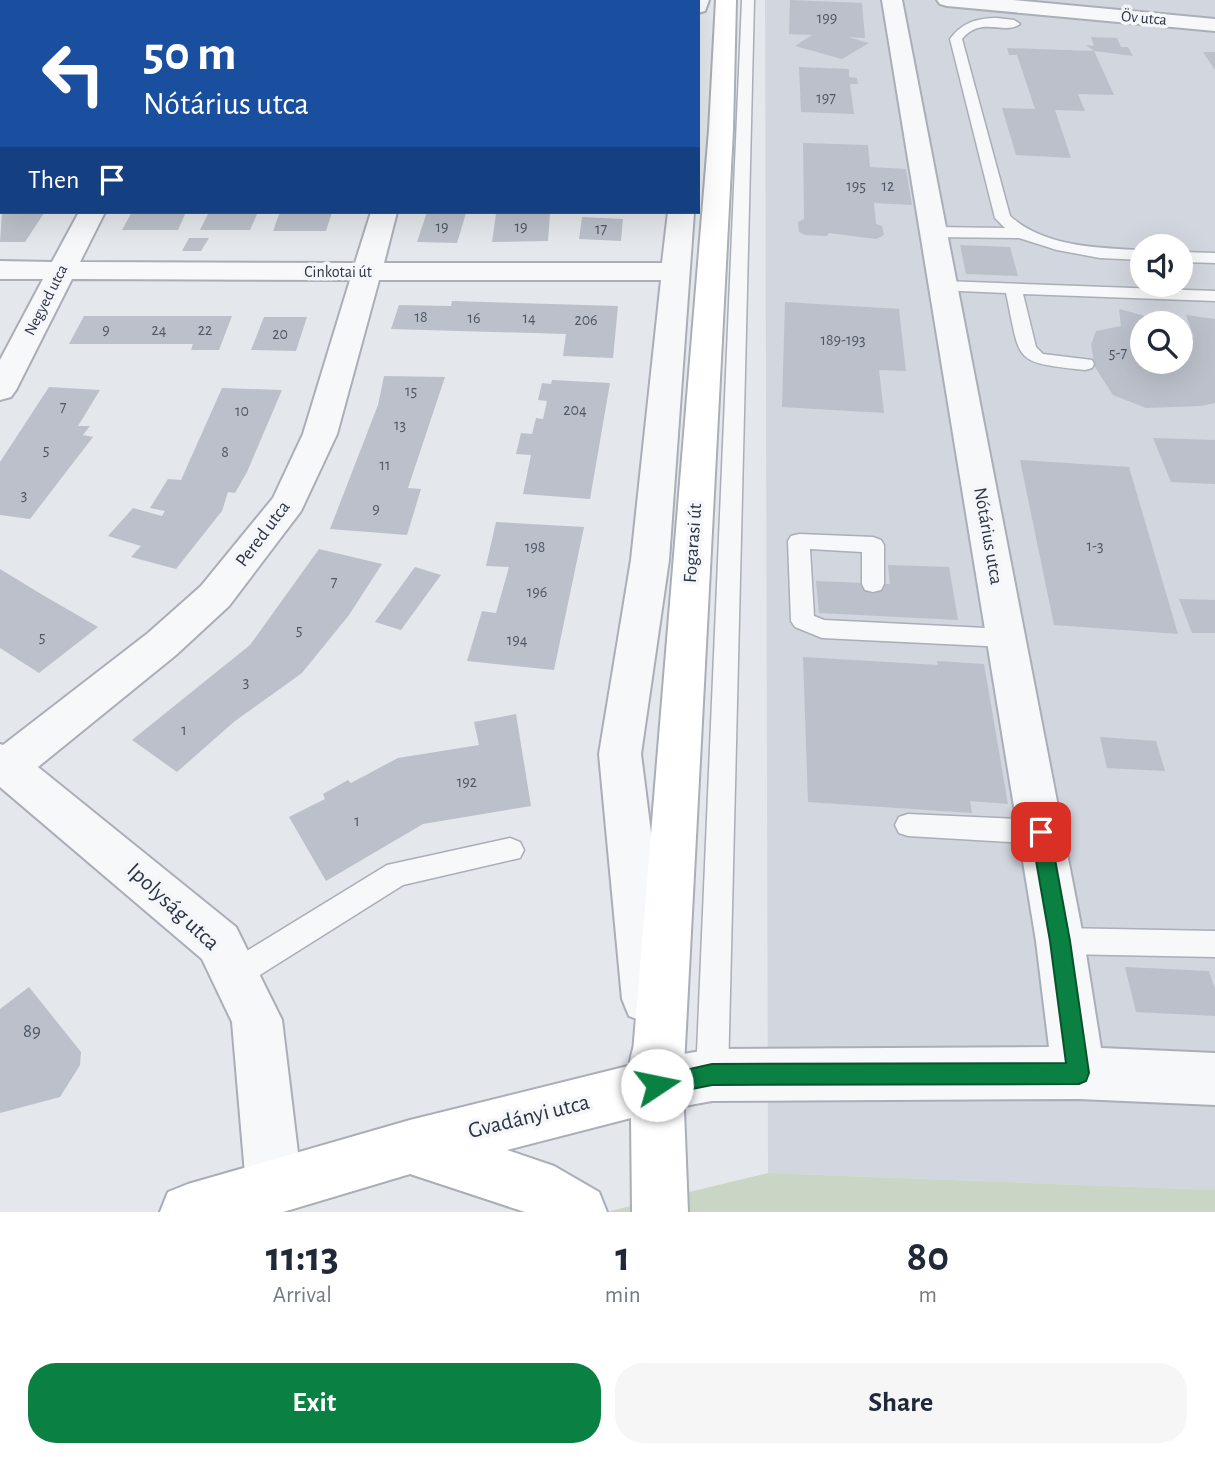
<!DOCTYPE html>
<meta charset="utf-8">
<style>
:root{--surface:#fff;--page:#f6f6f7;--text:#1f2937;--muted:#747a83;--accent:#0b8043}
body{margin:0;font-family:"Alegreya Sans",sans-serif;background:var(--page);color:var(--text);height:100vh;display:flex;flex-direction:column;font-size:26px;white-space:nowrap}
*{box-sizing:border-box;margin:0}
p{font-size:23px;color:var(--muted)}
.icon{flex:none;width:38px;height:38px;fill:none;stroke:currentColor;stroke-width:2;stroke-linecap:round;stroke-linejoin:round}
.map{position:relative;height:1212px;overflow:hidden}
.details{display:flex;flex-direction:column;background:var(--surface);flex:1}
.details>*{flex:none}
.banner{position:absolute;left:0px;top:0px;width:700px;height:214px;box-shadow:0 7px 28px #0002;background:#1a4fa0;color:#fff;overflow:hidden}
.controls{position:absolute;left:1130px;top:234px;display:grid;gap:14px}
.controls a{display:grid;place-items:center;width:63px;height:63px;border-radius:50%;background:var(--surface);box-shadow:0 7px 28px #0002;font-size:35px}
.pin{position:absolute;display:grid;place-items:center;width:60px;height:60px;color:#fff;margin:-30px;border-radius:14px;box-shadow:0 4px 10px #0006}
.me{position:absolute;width:77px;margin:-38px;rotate:79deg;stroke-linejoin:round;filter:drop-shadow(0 0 5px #0008)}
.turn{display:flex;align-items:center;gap:24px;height:147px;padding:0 28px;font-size:32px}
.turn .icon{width:91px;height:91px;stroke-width:2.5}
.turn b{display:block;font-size:49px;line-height:60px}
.then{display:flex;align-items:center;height:66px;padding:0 28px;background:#0003;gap:14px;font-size:26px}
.eta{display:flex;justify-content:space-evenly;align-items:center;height:119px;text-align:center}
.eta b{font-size:42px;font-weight:600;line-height:49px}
.action{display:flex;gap:14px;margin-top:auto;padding:14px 28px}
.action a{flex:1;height:80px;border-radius:28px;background:var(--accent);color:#fff;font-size:28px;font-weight:600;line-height:80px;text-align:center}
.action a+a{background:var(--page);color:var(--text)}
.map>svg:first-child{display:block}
.built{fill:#d2d6de;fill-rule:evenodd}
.green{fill:#c9d6c5}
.building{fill:#bbc0ca}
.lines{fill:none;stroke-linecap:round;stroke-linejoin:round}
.lane-casing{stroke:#a9aeb7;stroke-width:3}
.street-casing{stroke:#a9aeb7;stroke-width:4}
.secondary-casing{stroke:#a9aeb7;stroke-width:4}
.lane{fill:#f7f8fa;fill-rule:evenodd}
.street{fill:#f7f8fa;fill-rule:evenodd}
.secondary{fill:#fff;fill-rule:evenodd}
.route{fill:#0b8043;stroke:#07532c;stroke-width:2}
.labels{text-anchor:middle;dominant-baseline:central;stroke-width:7;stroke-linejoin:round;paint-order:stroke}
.number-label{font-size:16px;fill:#4f5766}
.far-street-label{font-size:16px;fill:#2b3445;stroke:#f4f6f9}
.street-label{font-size:19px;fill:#2b3445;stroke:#f4f6f9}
.near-number-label{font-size:19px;fill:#4f5766}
.near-street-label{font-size:23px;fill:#2b3445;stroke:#f4f6f9}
</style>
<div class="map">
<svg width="1215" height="1212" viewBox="0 0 1215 1212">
<rect width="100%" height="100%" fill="#e4e7ec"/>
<!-- built -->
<path class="built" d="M765,0H1215V1190L768,1173ZM1143,247H1181V285H1143ZM1143,324H1181V362H1143Z"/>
<!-- green -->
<path class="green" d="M768,1173L1215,1190V1212H606Z"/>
<!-- building -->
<g class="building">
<path d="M790,0L862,3L865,38L848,37L869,43L842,59L795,46L812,35L789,34Z"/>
<path d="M1091,37L1117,38L1121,47H1128L1133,56L1094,51L1086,45L1094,46Z"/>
<path d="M1007,48L1094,51L1114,95L1078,94L1085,111L1055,110L1071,158L1016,155L1002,108L1035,109L1017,55H1009Z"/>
<path d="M1203,52H1215V70Z"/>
<path d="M799,67L849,69V77L857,78L858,84H850L854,114L801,112Z"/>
<path d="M803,143L868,145L870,167L906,169L912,205L874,203L876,224L882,226L884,235L876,239L829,233L827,236L805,235L799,232L798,222L804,219Z"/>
<path d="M2,212H35L44,213L25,242H0Z"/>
<path d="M132,212H186L178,230H122Z"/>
<path d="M209,212H258L250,230H200Z"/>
<path d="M280,212H332L326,231H273Z"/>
<path d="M427,212L466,213L457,243L417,242Z"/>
<path d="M550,213L548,241L492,242L496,214Z"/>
<path d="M582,217L623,219L621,241L579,239Z"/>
<path d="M189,238H209L201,251H182Z"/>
<path d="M960,245L1010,247L1018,276L966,274Z"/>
<path d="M452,301L618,306L613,358L563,356L566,334L391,329L399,305L451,306Z"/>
<path d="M785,302L899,309L906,371L879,370L884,413L782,407Z"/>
<path d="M1119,309L1160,320V324H1143V362H1181V334L1194,337L1186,315L1215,319V403L1201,406L1146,408L1113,395L1095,367L1091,345L1096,331L1121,326Z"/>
<path d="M84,316H232L219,350H191L193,344H69Z"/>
<path d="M264,317H307L296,351L251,350Z"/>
<path d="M384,376L445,377L408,488L421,489L407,535L330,529L378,405Z"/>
<path d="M552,380L610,383L590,499L523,494L531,455L516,454L521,433L532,434L536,418L543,419L547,401L538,400L542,383L551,384Z"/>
<path d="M49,387L100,390L78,426H90L83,435L93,437L30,519L0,515V462Z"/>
<path d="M222,388L282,390L247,472L235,493L228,492L222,511L176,569L131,557L141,546L108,536L133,508L162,516L165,511L150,508L168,479L181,480Z"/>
<path d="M1153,438L1215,440V484L1171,482Z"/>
<path d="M1020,460L1129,467L1178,634L1054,625Z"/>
<path d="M496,522L584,527L554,670L467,661L482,611L496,613L509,567L486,566Z"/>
<path d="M319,549L382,564L349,615L302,673L235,721L177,772L132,740L250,645Z"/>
<path d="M888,565L949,567L958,620L819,613L816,581L890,584Z"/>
<path d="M415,567L441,575L401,630L375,622Z"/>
<path d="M0,569L41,594L98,627L39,673L0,648Z"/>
<path d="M1179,599L1215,600V633H1192Z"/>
<path d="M803,657L938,665L937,661L984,664L1008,804L970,801L972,813L808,802Z"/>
<path d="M516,714L531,806L423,824L326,881L289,817L325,799L323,794L348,780L351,783L398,758L479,745L474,722Z"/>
<path d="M1100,737L1156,741L1165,771L1107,768Z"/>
<path d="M1125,967L1209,971L1215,989V1016L1136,1012Z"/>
<path d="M29,987L81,1052L80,1065L60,1097L0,1113V1009Z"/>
</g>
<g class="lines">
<!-- lane casing -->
<g class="lane-casing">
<g id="lane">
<path d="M742,0H754L728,1075L723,1086L712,1091L701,1086L696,1075Z"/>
<path d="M997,18L1014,20L1020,24C1004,36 982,15 962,39L1010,216C1045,247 1098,248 1143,250V260L1100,258L1057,250L1019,238L933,237L925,232L933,227L1005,228L995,218L950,39C962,23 977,18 997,18Z"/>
<path d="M1181,252L1215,253V263L1181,262Z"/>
<path d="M943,281L1215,291V301L1023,294L1036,347L1043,354L1092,360L1094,364L1092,368L1085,370C1012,362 1021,363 1006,293L937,290L934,286Z"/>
<path d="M799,534L873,537L881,540L884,545V584L881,590L873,592L865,590L862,584V552L810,549L814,616L824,620L1006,629L1014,632L1018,638L1014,644L1006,647L822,638L795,627L791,621L788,541L791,536Z"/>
<path d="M908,814L1041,820L1050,824L1054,832L1050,840L1041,844L908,836L899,833L895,825L899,817Z"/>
<path d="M510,838L520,842L524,850L520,858L403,885L244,985L234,989L224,985L219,975L224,965L387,865Z"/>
<path d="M1060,928L1215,931V957L1060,954L1050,950L1046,941L1050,932Z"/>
</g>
</g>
<!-- street casing -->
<g class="street-casing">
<g id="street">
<path d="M197,0H217L196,2Z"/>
<path d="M439,0H459L438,2Z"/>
<path d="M689,0H709L705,11L698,13V2Z"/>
<path d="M882,0H902L1084,941L1101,1048L1215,1053V1105L1079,1099L712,1101L657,1111L638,1104C629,1081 626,1064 636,1041L654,1033L672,1041L678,1055L712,1049L1049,1047L1036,941Z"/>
<path d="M937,0H1013L1215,19V31L947,6L940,4Z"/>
<path d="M79,212H105L80,262L355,263L371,212H397L384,263H662L668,212H694L669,560L641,754L672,999L665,1016L647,1023L629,1016L622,999L599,754L631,560L661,280H379L337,434L301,511L229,606L176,655L38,767L236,927L282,1020L302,1186L294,1206C278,1212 270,1212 254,1206L246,1186L232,1022L202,959L0,787V744L3,745L148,633L201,586L273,498L303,434L350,280L72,279L16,390L11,397L0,400V360L43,279H0V261L52,262Z"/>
</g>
</g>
<!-- secondary casing -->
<g class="secondary-casing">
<path id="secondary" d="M716,0H736L733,130L683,1085L688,1212H632L631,1118L507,1150L554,1166L599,1192L607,1212H525L410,1174L283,1212H160L168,1192L188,1184L410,1120L632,1065L709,130Z"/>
</g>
<!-- lane -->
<use href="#lane" class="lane"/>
<!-- street -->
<use href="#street" class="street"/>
<!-- secondary -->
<use href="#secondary" class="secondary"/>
</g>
<!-- route -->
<path class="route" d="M1041,824L1047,826L1050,832L1070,941L1089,1073L1086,1081L1079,1084L712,1085L657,1096L649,1093L646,1085L649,1078L712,1064L1066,1063L1050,941L1031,832L1034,826Z"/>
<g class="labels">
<!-- number labels -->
<g class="number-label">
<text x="827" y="18">199</text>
<text x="826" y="98">197</text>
<text x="856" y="186">195</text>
<text x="888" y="186">12</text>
<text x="442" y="227">19</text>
<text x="521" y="227">19</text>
<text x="601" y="229">17</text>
<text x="421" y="317">18</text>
<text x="474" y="318">16</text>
<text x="529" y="318">14</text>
<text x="586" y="320">206</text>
<text x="106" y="330">9</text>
<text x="159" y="330">24</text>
<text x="205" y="330">22</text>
<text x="280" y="334">20</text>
<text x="843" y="340">189-193</text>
<text x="1118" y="353">5-7</text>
<text x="411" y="391">15</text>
<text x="63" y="407">7</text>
<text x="575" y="410">204</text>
<text x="242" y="411">10</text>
<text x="400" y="425">13</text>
<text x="46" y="450">5</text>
<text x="225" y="452">8</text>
<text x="385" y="465">11</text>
<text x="24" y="495">3</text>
<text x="376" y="509">9</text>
<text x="1095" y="546">1-3</text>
<text x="535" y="547">198</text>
<text x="334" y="582">7</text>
<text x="537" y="592">196</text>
<text x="299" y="630">5</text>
<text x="42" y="637">5</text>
<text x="517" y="640">194</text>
<text x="246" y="682">3</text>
<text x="184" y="730">1</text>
<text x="467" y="782">192</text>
<text x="357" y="821">1</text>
</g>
<!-- far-street labels -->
<g class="far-street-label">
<text transform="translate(1144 18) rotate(5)">Öv utca</text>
<text x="338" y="272">Cinkotai út</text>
<text transform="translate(46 300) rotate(-63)">Negyed utca</text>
</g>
<!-- street labels -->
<g class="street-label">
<text transform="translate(263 534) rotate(-53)">Pered utca</text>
<text transform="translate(988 536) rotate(80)">Nótárius utca</text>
<text transform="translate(693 543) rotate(-86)">Fogarasi út</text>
</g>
<!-- near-number labels -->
<g class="near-number-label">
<text x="32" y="1031">89</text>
</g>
<!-- near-street labels -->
<g class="near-street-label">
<text transform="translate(173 907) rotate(43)">Ipolyság utca</text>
<text transform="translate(529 1117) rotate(-14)">Gvadányi utca</text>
</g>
</g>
</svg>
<div class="controls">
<a><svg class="icon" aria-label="sound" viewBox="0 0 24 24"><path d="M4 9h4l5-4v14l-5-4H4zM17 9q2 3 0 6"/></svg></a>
<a><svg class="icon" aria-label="search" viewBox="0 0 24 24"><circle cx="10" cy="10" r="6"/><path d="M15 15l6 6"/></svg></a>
</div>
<div class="pin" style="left:1041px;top:832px;background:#d93025"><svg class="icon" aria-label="arrive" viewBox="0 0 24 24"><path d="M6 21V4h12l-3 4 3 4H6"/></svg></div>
<svg class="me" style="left:657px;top:1085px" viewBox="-20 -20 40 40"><circle r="19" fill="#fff"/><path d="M0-13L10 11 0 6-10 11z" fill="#0b8043"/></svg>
<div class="banner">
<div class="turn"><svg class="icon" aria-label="left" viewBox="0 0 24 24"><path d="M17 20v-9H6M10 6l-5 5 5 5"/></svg><div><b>50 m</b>Nótárius utca</div></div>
<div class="then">Then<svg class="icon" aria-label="arrive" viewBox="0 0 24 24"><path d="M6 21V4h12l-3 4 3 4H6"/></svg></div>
</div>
</div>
<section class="details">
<div class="eta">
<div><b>11:13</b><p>Arrival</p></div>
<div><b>1</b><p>min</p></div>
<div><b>80</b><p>m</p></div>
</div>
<div class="action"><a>Exit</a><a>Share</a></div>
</section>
